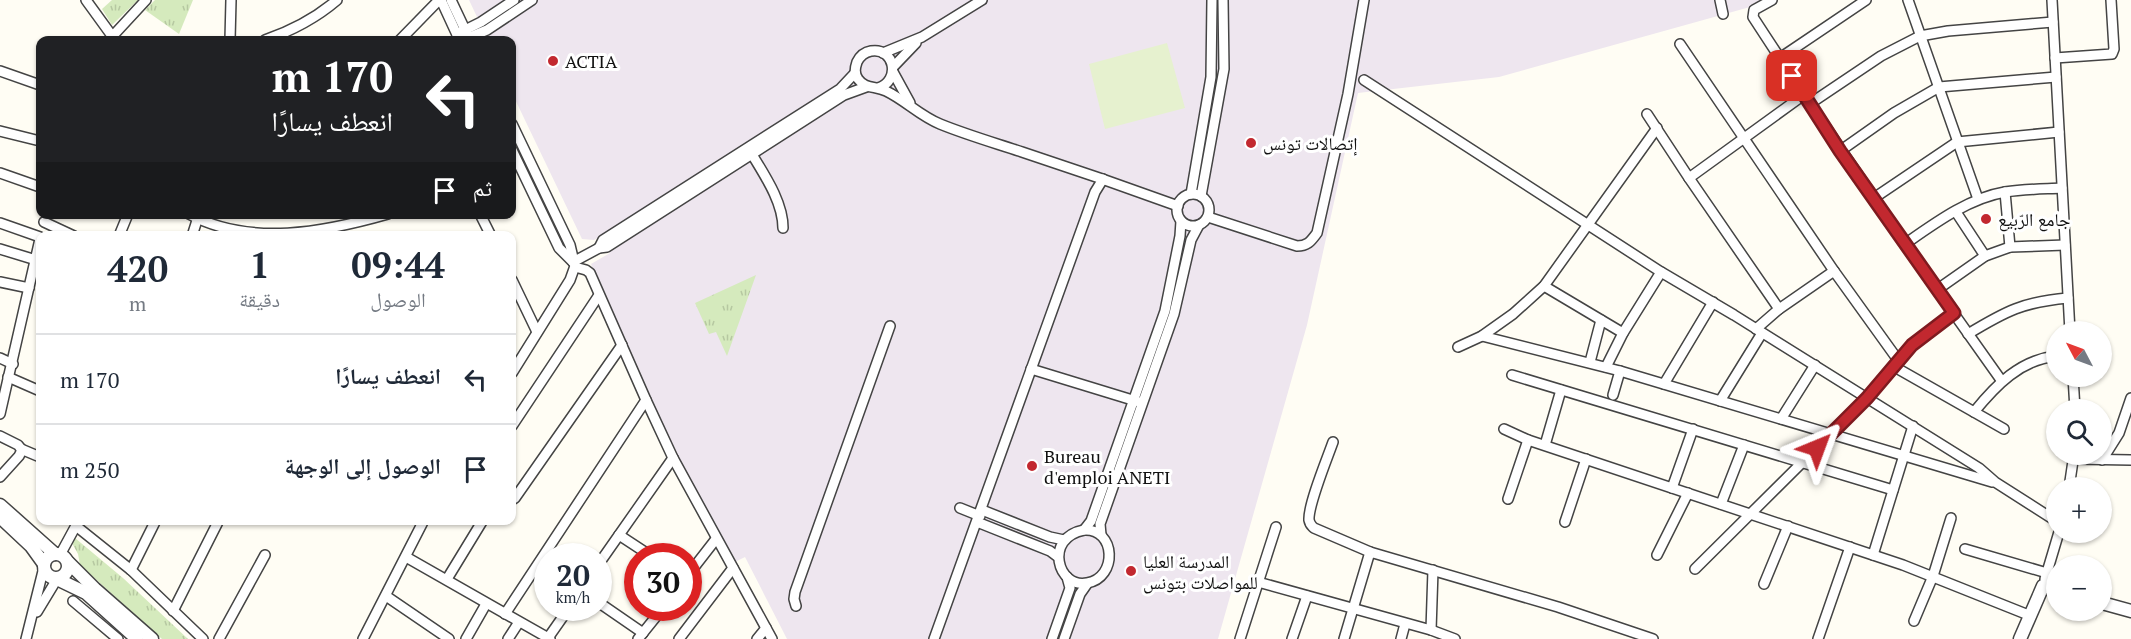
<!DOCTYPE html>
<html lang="ar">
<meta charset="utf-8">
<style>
:root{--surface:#fff;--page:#f6f6f7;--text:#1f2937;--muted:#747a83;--line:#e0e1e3}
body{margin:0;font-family:"PT Serif","Noto Naskh Arabic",serif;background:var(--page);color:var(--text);direction:rtl;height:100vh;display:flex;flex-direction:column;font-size:22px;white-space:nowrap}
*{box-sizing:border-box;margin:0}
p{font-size:20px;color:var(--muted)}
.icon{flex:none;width:33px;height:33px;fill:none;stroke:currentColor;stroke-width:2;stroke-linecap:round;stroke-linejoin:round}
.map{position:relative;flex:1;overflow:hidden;direction:ltr}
.details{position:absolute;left:36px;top:231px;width:480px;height:294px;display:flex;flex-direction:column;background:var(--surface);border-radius:12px;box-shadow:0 2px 4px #0004;direction:rtl}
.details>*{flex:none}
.guide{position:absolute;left:36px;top:36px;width:480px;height:183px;border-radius:12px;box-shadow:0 2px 4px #0004;direction:rtl;background:#202124;color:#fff;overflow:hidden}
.needle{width:39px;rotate:311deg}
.tools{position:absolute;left:2046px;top:321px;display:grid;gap:12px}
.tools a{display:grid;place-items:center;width:66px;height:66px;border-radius:50%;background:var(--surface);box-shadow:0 2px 4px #0004;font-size:30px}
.speed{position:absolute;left:534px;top:543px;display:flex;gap:12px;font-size:30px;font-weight:700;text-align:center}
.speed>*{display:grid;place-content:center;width:78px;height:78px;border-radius:50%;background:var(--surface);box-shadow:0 2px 4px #0004;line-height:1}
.speed small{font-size:15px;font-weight:400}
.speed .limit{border:9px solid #d22;background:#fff;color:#111}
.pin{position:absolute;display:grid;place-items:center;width:51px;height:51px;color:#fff;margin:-26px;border-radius:12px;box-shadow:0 3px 9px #0006}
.me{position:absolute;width:66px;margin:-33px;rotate:44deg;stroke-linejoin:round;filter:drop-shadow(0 0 4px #0008)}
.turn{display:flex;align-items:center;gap:21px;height:126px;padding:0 24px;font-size:27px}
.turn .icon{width:78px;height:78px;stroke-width:2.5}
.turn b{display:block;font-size:42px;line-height:51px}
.then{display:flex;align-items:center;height:57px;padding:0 24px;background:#0003;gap:12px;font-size:22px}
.eta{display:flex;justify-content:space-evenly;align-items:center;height:102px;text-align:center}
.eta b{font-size:36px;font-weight:800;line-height:42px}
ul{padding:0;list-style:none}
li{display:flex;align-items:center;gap:18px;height:90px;padding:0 24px;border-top:2px solid var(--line)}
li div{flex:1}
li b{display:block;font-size:22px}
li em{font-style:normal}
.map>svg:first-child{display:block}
.industrial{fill:#eee6ef}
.grass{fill:url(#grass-tufts)}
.pitch{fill:#e6f1cf}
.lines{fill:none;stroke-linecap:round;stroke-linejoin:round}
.minor-casing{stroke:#444;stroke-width:12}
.tertiary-casing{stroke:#444;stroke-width:15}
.minor{stroke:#fff;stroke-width:9}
.tertiary{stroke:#fff;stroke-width:12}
.route-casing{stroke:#7e1a1f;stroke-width:15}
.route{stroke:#c2282f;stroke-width:10}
.poi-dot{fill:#c2282f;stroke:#fff;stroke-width:2}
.labels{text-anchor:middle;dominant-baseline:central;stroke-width:6;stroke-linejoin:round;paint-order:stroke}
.poi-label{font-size:18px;fill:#111;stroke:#fff;text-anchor:start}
</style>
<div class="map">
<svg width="2131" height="639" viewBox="0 0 2131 639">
<defs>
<pattern id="grass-tufts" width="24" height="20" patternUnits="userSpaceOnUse" patternTransform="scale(1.5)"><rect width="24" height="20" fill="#d5eabd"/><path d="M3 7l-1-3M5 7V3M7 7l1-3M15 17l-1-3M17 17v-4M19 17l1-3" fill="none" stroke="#b6c8a1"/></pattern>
</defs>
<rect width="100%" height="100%" fill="#fffdf4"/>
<!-- industrial -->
<path class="industrial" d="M469,0H1764L1750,7L1499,77L1358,93L1307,325L1218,639H787L745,557L735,562L671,443L591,264L610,253L601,236L594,240L582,239L512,93V40H488Z"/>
<!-- grass -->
<g class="grass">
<path d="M112,0H138L112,25L102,9Z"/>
<path d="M155,0H193L179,34L145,10Z"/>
<path d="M756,275L727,356L716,332L709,334L695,303Z"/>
<path d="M75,538L123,578L188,639H162L80,565L78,554L72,543Z"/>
</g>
<!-- pitch -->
<path class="pitch" d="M1167,43L1185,108L1105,129L1089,64Z"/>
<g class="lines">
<!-- minor casing -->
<g class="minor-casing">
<g id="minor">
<path d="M86,0L115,40"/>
<path d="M441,0L459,39"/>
<path d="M451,0L468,36"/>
<path d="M1720,0L1723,14"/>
<path d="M1772,0L1754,10L1753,17C1833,140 1916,261 2001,380"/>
<path d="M1908,0L1978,199"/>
<path d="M2052,0L2070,332"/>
<path d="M457,34L481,22L514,0"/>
<path d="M109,40L146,0"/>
<path d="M230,40L231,0"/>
<path d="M265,40C291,31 316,18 337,0"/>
<path d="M400,40L439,0"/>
<path d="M463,40L487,30L532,0"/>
<path d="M1680,44L1834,271L1898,360"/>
<path d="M883,53L922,37L982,0"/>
<path d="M1780,58L1866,0"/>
<path d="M2055,58L2112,54L2114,49L2111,0"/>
<path d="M893,67L916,43"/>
<path d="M0,71L40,85"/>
<path d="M893,72L910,103"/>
<path d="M1364,80L1661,272L1734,315L1979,468L1995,482L2056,521"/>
<path d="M878,88C901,81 895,47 871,51C865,52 860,56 857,62C855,68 854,73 858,79C865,89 875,86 886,91C905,100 920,116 940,124C967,135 995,143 1022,152C1074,169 1126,187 1178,206"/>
<path d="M1811,103L1881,56L1920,36L1948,31L2053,22"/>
<path d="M1647,114L1689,178L1779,309"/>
<path d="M512,124L570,245L575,266L570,280L512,373"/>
<path d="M0,131L40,141"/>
<path d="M512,150L559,248L573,262"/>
<path d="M750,151C763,173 783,201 783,228"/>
<path d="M1840,151L1894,113L1939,87L2056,77"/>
<path d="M0,173L40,187"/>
<path d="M1689,178L1805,94"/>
<path d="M2005,192L2010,247"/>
<path d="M1191,194L1211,77L1212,0"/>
<circle cx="1193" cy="210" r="16"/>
<path d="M1201,196L1224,69L1223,0"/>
<path d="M1874,198L1957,142L2059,132"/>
<path d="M1956,212L1985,256"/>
<path d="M189,214C250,247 325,232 388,214"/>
<path d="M480,214L491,236"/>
<path d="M1208,217L1297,246C1308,246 1311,241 1317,233L1348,94L1364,0"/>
<path d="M44,222L74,236"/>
<path d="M0,223L40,237"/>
<path d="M119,236L128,214"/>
<path d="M192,236L199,214"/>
<path d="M1905,244C1935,223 1969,198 2005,192C2024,189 2043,189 2062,188"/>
<path d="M599,248L603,240L840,89L855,73"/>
<path d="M0,249L36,260"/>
<path d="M573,262L599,248L607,247L844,95L866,87"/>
<path d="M575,267L586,270L590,273L646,400L673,458L772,639"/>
<path d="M512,280L537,332"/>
<path d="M0,282L29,288"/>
<path d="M1544,286L1623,333"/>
<path d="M1938,289L1985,256L2010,247L2065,245"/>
<path d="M1756,329L1779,309L1834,271"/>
<path d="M1968,334C2006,311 2023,302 2068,298"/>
<path d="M1482,336L1620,371L1992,482"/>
<path d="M1458,347L1482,336L1513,314L1544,286L1657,128"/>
<path d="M0,358L13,364"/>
<path d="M1590,362L1601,320"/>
<path d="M1893,366L2004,429"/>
<path d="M1606,367L1623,333L1661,272"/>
<path d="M1031,369L1139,402"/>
<path d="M1512,375L1893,490"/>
<path d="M2073,376L2075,410"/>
<path d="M8,377L40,391"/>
<path d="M1664,384L1713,302"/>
<path d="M1613,395L1620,371"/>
<path d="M1720,401L1762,333"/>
<path d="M1974,412C1996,385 2020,360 2056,356"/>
<path d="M0,414L40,239"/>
<path d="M1781,419L1815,365"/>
<path d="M512,426L599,295"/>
<path d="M1504,429L1528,440L1903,565L2031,616"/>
<path d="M0,436L18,445L22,450L19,456L0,477"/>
<path d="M1333,442C1327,459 1308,505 1309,520C1310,525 1311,525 1314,528L1370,552"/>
<path d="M1545,445L1561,390"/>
<path d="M21,449L40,457"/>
<path d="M2074,459L2131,460"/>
<path d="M2102,460L2119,433L2131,398"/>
<path d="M1672,488L1693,429"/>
<path d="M2069,488L2074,454"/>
<path d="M1508,499L1528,440"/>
<path d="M512,500L515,498L622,345"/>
<path d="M1721,504L1744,445"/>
<path d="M960,508L980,516"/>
<path d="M982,510L1050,537L1064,540"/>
<path d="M977,522L1050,551L1058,557"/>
<path d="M1565,522L1586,459"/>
<path d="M76,526L131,570L203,639"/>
<path d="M1084,530L1091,521L1165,311L1180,236L1181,221"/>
<path d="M1084,530C1116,528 1118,578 1087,583C1058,589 1043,538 1084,530Z"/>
<path d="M619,535L651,556"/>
<path d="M1101,535L1100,524L1174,314L1191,240L1199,225"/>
<path d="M1965,549L2047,573"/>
<path d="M60,555L79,520"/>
<path d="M1657,555L1688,493"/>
<path d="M1873,555L1913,426"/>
<path d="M406,557L550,639"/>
<path d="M598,565L673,458"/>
<path d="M1695,569L1867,398L1912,344L1954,313"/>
<path d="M131,570L156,520"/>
<path d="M688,575L716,539"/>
<path d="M447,579L483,520"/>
<path d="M2045,579L2059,532"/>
<path d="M1258,582L1431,630L1455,639"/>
<path d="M1764,584L1788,526"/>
<path d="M386,596L449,639"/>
<path d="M73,601L118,639"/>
<path d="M598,602L643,633"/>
<path d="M796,606L794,599L795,592L890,326"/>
<path d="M173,611L219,520"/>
<path d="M37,612L57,579"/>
<path d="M505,614L646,400"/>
<path d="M1914,621L1933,576L1951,518"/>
<path d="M1431,630L1433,570"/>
<path d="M548,638L569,608"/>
<path d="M26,639L44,567"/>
<path d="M219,639L265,555"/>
<path d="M363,639L424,520"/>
<path d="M466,639L486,604"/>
<path d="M508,639L519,622"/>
<path d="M638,639L663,608"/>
<path d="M679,639L733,568"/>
<path d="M757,639L766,628"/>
<path d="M934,639L1095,192L1103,179"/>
<path d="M1052,639L1070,588L1067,577"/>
<path d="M1064,639L1080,594L1087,584"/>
<path d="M1240,639L1276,527"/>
<path d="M1292,639L1307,596"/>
<path d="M1344,639L1370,552L1558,607L1653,639"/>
<path d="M1401,639L1405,624"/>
<path d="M1818,639L1850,547"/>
</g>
</g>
<!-- tertiary casing -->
<g class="tertiary-casing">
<g id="tertiary">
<path d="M0,505L55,554"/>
<path d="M0,517L31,546L44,564"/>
<circle cx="56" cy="566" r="12"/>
<path d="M68,562L95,589L152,639"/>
<path d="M57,579L86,593L137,639"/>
<path d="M2102,603L2131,611"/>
<path d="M2020,639L2043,586L2056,589"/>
</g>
</g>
<!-- minor -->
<use href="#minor" class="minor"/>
<!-- tertiary -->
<use href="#tertiary" class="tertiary"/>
</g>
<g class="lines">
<!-- route casing -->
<g class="route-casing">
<path id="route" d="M1792,76L1840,151L1954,313L1912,345L1867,398L1817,448"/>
</g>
<!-- route -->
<use href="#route" class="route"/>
</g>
<!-- markers -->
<g class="poi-dot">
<circle cx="553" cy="61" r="6"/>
<circle cx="1251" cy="143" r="6"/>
<circle cx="1986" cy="219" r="6"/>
<circle cx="1032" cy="466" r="6"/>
<circle cx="1131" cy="571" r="6"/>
</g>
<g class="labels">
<!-- poi labels -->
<g class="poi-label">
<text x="565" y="61">ACTIA</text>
<text x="1263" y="143">إتصالات تونس</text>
<text x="1998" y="219">جامع الرّبيع</text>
<text x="1044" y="456">Bureau<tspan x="1044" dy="21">d'emploi ANETI</tspan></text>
<text x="1143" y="561">المدرسة العليا<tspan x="1143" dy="21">للمواصلات بتونس</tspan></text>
</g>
</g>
</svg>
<div class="tools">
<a><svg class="needle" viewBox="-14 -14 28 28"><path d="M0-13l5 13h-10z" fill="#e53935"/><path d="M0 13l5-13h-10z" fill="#747a83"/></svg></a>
<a><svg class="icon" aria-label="search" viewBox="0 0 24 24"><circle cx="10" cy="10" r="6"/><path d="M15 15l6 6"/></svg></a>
<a>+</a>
<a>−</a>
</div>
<div class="speed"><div>20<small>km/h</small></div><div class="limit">30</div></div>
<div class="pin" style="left:1792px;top:76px;background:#d93025"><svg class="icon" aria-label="arrive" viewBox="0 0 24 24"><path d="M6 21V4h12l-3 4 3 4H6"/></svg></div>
<svg class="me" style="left:1817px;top:448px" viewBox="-20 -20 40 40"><path d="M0-17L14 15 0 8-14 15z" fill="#c2282f" stroke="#fff" stroke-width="4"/></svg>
<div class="guide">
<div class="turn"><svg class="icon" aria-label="left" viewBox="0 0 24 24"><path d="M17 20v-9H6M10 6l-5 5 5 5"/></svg><div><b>170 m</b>انعطف يسارًا</div></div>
<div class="then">ثم<svg class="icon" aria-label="arrive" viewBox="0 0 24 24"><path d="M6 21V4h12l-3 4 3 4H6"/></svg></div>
</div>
<section class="details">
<div class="eta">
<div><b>09:44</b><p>الوصول</p></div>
<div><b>1</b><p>دقيقة</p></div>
<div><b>420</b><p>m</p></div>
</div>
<ul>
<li><svg class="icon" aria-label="left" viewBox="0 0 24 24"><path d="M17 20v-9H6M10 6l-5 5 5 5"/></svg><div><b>انعطف يسارًا</b></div><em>170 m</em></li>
<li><svg class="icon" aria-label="arrive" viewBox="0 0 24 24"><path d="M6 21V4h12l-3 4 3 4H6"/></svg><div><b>الوصول إلى الوجهة</b></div><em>250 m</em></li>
</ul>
</section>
</div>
